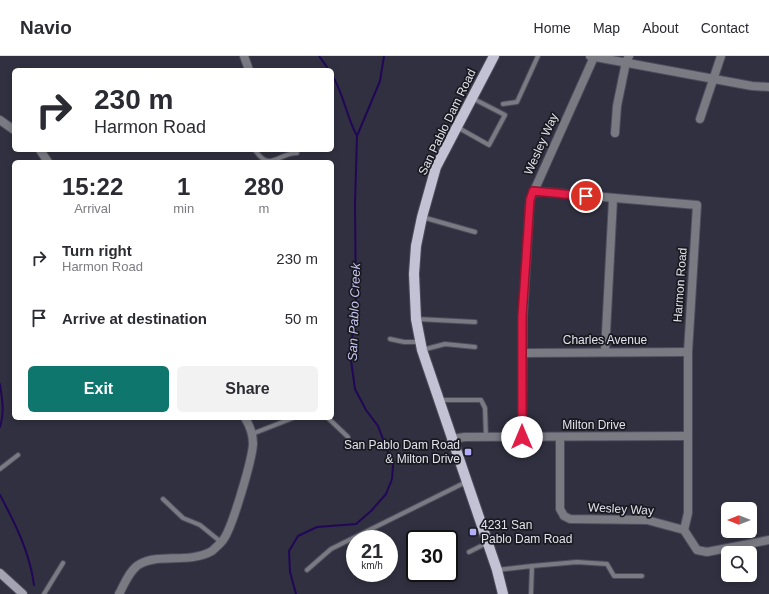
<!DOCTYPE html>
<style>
:root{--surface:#fff;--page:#f2f2f3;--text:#2b2b33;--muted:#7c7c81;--line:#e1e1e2;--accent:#0f766e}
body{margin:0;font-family:Arial,sans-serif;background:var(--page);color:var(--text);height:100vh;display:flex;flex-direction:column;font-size:15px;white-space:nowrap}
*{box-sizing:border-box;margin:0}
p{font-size:13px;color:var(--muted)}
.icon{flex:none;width:22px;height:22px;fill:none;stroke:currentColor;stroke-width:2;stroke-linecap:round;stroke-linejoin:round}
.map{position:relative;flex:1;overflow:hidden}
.sheet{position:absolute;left:12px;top:104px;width:322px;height:260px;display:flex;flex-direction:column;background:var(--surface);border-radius:6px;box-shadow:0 2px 6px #0003}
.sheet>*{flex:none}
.banner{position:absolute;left:12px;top:12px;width:322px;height:84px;border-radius:6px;box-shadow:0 2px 6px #0003;background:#fff;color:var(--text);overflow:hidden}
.needle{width:26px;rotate:270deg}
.buttons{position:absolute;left:721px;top:446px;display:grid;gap:8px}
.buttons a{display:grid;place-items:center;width:36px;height:36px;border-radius:6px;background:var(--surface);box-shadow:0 2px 6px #0003;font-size:20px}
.speed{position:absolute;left:346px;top:474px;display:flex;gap:8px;font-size:20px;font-weight:700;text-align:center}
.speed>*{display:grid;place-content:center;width:52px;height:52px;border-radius:50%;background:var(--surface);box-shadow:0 2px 6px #0003;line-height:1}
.speed small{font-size:10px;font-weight:400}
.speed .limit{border:2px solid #111;border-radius:6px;background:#fff;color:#111}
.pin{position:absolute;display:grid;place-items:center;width:34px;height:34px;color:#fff;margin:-17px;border:2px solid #fff;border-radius:50%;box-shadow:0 1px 4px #0007}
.me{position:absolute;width:44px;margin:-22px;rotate:0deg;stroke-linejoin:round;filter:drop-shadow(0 0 3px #0008)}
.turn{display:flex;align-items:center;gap:14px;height:84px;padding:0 16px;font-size:18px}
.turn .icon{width:52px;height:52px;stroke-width:2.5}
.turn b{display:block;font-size:28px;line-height:34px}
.eta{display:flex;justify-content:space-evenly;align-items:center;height:68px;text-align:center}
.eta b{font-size:24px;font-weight:600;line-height:28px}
.button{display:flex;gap:8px;margin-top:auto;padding:8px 16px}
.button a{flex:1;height:46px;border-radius:6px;background:var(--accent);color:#fff;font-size:16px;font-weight:600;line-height:46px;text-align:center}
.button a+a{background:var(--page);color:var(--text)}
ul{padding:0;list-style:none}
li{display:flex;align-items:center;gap:12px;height:60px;padding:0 16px}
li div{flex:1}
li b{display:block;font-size:15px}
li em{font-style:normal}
header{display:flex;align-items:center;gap:24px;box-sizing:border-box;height:56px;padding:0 20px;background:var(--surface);border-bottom:1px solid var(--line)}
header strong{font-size:19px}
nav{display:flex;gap:22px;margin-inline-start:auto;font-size:14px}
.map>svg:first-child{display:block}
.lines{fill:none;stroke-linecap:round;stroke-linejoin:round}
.stream{stroke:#210756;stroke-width:2}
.lane-casing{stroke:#4c4c5c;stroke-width:6}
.street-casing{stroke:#4c4c5c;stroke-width:10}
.secondary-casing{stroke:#4c4c5c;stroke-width:10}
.primary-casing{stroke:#4c4c5c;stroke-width:12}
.lane{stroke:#7a7a83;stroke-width:4}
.street{stroke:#7a7a83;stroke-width:8}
.secondary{stroke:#a3a3b1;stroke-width:8}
.primary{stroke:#c3c2d4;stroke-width:10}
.route-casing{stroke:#92132f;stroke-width:10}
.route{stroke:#e11d48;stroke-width:7}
.poi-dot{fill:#b2adf9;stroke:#191920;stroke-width:1.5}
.labels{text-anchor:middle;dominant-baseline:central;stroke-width:3.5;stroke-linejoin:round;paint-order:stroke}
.street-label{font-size:12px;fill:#e2e2ed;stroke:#191920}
.poi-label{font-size:12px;fill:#e2e2ed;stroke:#191920;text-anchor:end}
.water-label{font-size:13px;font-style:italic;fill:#c7c5f1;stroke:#191920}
</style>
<header>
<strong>Navio</strong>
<nav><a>Home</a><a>Map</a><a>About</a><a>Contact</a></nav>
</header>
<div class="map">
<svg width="769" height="538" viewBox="0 0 769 538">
<rect width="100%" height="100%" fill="#303040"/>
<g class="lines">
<!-- stream -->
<g class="stream">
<path d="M319,0L329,14"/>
<path d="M332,19C344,38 346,60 357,80"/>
<path d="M0,328C2,344 5,355 0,371"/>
<path d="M0,439C15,467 30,497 34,529"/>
<path d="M296,538L290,516L289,495L298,480L317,471L356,468L371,455L386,438L392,423L393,409L378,370L366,354L355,333L350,297L356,251L355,148L357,80L380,25L384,0"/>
</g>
<!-- lane casing -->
<g class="lane-casing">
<g id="lane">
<path d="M503,48L517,46L538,0"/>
<path d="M457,71L489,89L505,59L472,42"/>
<path d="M255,94C270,117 278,97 297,97"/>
<path d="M422,161L475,176"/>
<path d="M417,263L475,266"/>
<path d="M390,283L404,286H420"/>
<path d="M422,294L445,288L475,291"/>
<path d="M439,344H481L485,352L486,381"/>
<path d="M328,362L348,381"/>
<path d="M252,378L293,362"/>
<path d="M0,413L18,399"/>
<path d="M163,443L183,462L200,469L221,486"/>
<path d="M469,496L487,487"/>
<path d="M532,510L577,506L607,508L614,520H642"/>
<path d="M307,514L331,493L466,426"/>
<path d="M497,514L532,510L531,538"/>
<path d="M44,538L63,507"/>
</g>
</g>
<!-- street casing -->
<g class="street-casing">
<g id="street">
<path d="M244,0L249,14"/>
<path d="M590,0L752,30L769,31"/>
<path d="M700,63L721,0"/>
<path d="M0,64L14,74"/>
<path d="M615,77L617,50L626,6L629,0"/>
<path d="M40,94L48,106"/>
<path d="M533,135L697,149L688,296V457L684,474"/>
<path d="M605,296L613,143"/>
<path d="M523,297L688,296"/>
<path d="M522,381L523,261L530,144L594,1"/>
<path d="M560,381V453L564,460L570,463L647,464L684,474L697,494L707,496L769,484"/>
<path d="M451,383L465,381L688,380"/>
<path d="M119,538C124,529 130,513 140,508C159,497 189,508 212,495C215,492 220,488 223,484C232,473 252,404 253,388C253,378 250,370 245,362"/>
</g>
</g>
<!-- secondary casing -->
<g class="secondary-casing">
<path id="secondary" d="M0,517L23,538"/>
</g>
<!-- primary casing -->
<g class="primary-casing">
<path id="primary" d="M494,0L436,111L422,161L416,190L414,218L416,263L422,294L497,514L503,538"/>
</g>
<!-- lane -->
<use href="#lane" class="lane"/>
<!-- street -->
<use href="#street" class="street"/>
<!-- secondary -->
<use href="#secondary" class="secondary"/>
<!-- primary -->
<use href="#primary" class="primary"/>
</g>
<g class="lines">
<!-- route casing -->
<g class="route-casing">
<path id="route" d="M522,381V261L530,144L533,135L586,140"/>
</g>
<!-- route -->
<use href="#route" class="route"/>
</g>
<!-- markers -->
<g class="poi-dot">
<rect x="464" y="392" width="8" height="8" rx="2"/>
<rect x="469" y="472" width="8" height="8" rx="2"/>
</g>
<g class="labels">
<!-- street labels -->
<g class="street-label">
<text transform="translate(447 66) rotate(-64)">San Pablo Dam Road</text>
<text transform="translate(541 88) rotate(-66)">Wesley Way</text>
<text transform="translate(680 229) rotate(-86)">Harmon Road</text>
<text x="605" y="284">Charles Avenue</text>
<text x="594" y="369">Milton Drive</text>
<text transform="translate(621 453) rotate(3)">Wesley Way</text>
</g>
<!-- poi labels -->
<g class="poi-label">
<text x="460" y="389">San Pablo Dam Road<tspan x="460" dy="14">&amp; Milton Drive</tspan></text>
<text x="481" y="469" text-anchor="start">4231 San<tspan x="481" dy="14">Pablo Dam Road</tspan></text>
</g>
<!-- water labels -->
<g class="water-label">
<text transform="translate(354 256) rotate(-88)">San Pablo Creek</text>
</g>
</g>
</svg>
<div class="buttons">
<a><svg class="needle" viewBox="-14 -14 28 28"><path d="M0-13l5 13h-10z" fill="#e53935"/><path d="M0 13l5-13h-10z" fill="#7c7c81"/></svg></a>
<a><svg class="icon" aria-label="search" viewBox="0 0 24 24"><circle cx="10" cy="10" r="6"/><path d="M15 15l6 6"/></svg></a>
</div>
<div class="speed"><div>21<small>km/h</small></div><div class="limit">30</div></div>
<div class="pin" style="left:586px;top:140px;background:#d93025"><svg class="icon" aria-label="arrive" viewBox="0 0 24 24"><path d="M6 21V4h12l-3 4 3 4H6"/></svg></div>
<svg class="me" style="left:522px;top:381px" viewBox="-20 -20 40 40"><circle r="19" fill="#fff"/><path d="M0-13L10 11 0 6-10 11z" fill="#e11d48"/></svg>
<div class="banner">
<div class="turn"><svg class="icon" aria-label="right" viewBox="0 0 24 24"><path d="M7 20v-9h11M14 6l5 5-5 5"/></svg><div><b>230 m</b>Harmon Road</div></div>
</div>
<section class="sheet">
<div class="eta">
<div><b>15:22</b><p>Arrival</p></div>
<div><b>1</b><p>min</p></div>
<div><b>280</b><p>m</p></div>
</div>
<ul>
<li><svg class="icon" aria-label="right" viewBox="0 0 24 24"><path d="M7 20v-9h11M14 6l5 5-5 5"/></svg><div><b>Turn right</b><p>Harmon Road</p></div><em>230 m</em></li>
<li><svg class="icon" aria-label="arrive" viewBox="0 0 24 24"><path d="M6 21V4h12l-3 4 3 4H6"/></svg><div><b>Arrive at destination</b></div><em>50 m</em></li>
</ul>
<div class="button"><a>Exit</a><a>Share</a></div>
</section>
</div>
